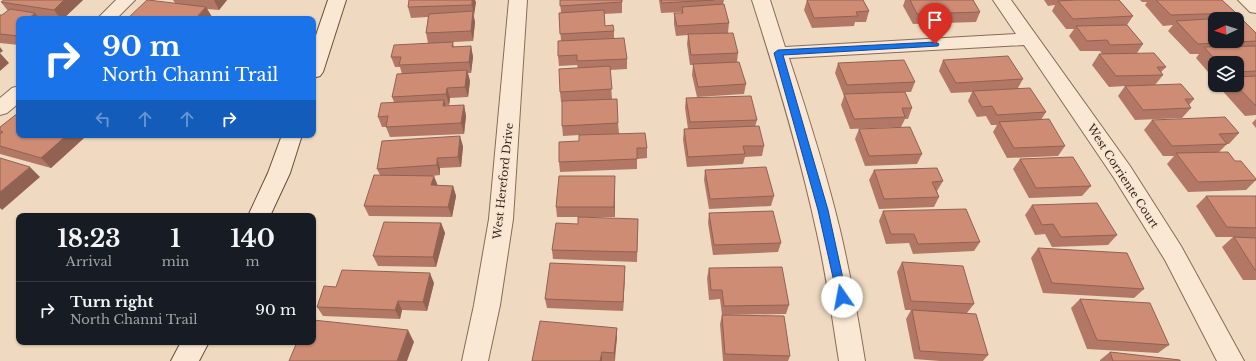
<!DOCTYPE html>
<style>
:root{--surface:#171b24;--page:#20242c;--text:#f1f3f6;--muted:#9ea1a6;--line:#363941}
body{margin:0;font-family:"Libre Baskerville",serif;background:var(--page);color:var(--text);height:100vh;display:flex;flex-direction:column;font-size:15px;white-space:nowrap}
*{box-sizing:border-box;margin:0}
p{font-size:13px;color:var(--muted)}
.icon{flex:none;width:22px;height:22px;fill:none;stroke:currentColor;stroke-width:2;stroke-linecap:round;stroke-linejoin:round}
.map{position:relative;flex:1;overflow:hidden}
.panel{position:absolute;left:16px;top:213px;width:300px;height:132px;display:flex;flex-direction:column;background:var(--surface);border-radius:8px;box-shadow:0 1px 3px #0004}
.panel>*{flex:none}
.top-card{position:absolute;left:16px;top:16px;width:300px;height:122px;border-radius:8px;box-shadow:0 1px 3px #0004;background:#1a73e8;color:#fff;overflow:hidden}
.needle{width:26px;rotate:266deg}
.controls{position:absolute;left:1208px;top:12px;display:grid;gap:8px}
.controls a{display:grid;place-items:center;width:36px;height:36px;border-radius:8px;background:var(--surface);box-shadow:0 1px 3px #0004;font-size:20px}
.pin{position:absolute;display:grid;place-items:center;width:34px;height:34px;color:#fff;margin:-41px -17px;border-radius:50% 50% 50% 0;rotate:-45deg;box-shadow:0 0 4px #0007}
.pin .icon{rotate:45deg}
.me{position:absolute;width:44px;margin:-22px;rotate:348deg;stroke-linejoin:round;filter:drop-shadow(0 0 3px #0008)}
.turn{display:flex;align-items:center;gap:14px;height:84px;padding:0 20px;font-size:18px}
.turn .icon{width:52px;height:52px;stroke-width:2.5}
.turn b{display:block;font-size:28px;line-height:34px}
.lanes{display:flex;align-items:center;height:38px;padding:0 20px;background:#0003;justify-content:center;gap:20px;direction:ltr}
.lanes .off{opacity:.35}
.eta{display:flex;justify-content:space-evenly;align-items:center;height:68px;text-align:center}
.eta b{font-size:24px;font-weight:800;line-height:28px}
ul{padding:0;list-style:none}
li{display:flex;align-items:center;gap:12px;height:56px;padding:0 20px;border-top:1px solid var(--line)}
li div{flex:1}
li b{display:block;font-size:15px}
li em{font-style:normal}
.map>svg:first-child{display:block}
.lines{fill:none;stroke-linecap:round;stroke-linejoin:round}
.street-casing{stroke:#896a58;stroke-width:2}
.secondary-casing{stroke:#6b4b3b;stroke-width:2}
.street{fill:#fae8d4;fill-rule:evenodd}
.secondary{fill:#fae8d4;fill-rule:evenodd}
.wall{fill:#b27865}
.shaded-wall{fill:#916252}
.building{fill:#cf8c75;stroke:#916252;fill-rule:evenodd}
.route{fill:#1a73e8;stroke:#114b97}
.labels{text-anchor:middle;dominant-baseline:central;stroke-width:3;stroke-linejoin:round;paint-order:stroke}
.street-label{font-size:11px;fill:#38251d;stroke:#f7e5d0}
</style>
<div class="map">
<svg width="1256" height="361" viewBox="0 0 1256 361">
<rect width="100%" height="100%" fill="#efdac1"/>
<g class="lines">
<!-- street casing -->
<g class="street-casing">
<g id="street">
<path d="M116,0H135L116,19H97Z"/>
<path d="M509,0H527L513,219L500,305L488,361H462L474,305L489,219Z"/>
<path d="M752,0H770L785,47L1016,34L993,0H1011L1130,166L1181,246L1244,361H1217L1165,260L1114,178L1024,45L789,58C808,115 826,172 840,230C850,273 858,317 865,361H839C832,317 826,272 816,229C799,151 776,75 752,0Z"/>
<path d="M1238,0H1256V13L1250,12Z"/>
<path d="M19,86V103L7,113L0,115V98L12,88Z"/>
</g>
</g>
<!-- secondary casing -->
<g class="secondary-casing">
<g id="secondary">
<path d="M328,0H346L323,72L320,76L313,78V44Z"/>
<path d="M282,135H302L290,173L270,216H248L268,173Z"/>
<path d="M181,342H209L199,361H171Z"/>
</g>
</g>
<!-- street -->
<use href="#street" class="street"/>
<!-- secondary -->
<use href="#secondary" class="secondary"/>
</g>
<!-- wall -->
<g class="wall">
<path d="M83,0L63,19H54L39,17L40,19H19V45L0,43V15H2L8,11L1,2Z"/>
<path d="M173,0H227L219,10L207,9L212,17L175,3Z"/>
<path d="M560,0L622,2V13L604,14L605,26L614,31V38L627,59V69L610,70L612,99L618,123L619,133L647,148V158L637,159V169L560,172L559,162L579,141V135L563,136L562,126V102H561L560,92L578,68L577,65L559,66L558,56L561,41L559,13H561Z"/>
<path d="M659,0H724L723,4L729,23L728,33L738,53L737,62L746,84L744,94L697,97L692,75L693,65H690L687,44L688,35L676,36L674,24V13H681V12L661,13Z"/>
<path d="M804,0H863L869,11L866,22H855L854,26L812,28L804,10L807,0Z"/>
<path d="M905,0H973L980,12L976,22L913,24L903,6Z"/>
<path d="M1044,0H1119L1133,16L1127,25L1143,44L1137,53L1166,67L1161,72L1163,75L1155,85L1194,99L1189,105L1191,108L1182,118L1135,120L1118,96L1125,86L1109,87L1092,65L1099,54H1102L1100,51H1080L1069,36L1074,29H1066L1052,11L1055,5L1048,6Z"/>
<path d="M1140,0H1222L1236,13L1232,18L1256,33V115L1245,116L1220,88L1223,85H1237V63H1215V80L1196,58L1199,54H1190L1168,31L1173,25L1163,26L1145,5L1147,2H1142Z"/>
<path d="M476,2L473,16L475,22L473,41L436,43L453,42L454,47L471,46L473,57L471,73H468L470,81L468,97L450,98L449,105H446V106L464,105L466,116L464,134L390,137L386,127H382L378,117L394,102L392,97L402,74L400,67H395L391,57L428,43L426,33L428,17L411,18L408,7Z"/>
<path d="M943,60L1023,79L1018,88L1046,112L1041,120L1065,146L1058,156L1007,158L993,132L997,125H991L986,116L977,117L968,101L972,92L951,93L939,71Z"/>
<path d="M838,63L915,82L911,92H905L912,108L908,119H905L901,127L850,129L841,105L844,96L835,73Z"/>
<path d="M686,98L757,120L755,127L764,146L762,156L745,157L743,164L687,167L683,140L684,129H688L685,108Z"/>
<path d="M1256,119V128L1252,123Z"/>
<path d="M1152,120L1239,133L1229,144H1227L1219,152L1235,161L1256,179V180L1246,190L1188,192L1167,164L1174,156H1163L1144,130Z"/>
<path d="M0,127L84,138L51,168L0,154Z"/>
<path d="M859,129L922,154L917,164L865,166L855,139Z"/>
<path d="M463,146L461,167L440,168V175L432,176L437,185L453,186L456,196L452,217L369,216L364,206L380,175L377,169Z"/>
<path d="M1020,159L1091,186L1082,196L1029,198L1013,169Z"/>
<path d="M705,170L774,196L771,206L709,209L704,180Z"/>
<path d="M874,170L943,181L937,191L939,197L934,207L879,209L869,180Z"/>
<path d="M615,187V217H557L556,207Z"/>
<path d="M1206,196H1256V280H1243L1222,247L1233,237H1216L1196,206Z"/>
<path d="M1032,205L1117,235L1108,245L1052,247L1045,234L1035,235L1025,215Z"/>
<path d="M883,211L980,242L974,251L913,254L909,243L886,244L879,221Z"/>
<path d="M709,213L781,243L778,252L713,255L708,223Z"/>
<path d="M638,219L637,262L553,259L552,250L578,224Z"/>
<path d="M441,223L445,233L436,267L378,266L373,256Z"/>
<path d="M1038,248L1144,289L1134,298L1043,293L1031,258Z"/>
<path d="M902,262L974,304L967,313L988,355L983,361H940L914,359L906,319L911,310H905L897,272Z"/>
<path d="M625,266L623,311L547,308L545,299Z"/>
<path d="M709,268L789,305L786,314L724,315L790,356L788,361H723L720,324L722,315L720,299L709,300L707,278Z"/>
<path d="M434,283L427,311L402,310L400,319L323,316L317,307L336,287Z"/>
<path d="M1080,299L1169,345L1158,353L1087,349L1071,308Z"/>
<path d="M617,337L615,361H532Z"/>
<path d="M1110,352L1180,361H1100V360Z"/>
</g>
<!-- shaded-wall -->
<g class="shaded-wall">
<path d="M64,0H83L63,19H61L54,10Z"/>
<path d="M214,0H227L219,10Z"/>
<path d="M472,0H475L476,2L474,16L472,5Z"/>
<path d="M206,7L212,17L210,19H195Z"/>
<path d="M473,11L475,22L473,41L471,31Z"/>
<path d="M35,13L40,19H28Z"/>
<path d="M471,46L473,57L471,73L469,62Z"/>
<path d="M0,47L3,51L0,53L9,63L0,71Z"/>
<path d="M467,70L470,81L468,97L465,87Z"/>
<path d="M447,88L450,98L449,105L446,94Z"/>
<path d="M444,100L447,111L443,106Z"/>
<path d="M464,105L466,116L464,134L461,123Z"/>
<path d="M67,135H81L84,138L51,168L41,158Z"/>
<path d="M460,136L463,146L461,167L458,157Z"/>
<path d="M437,158L440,168V175L437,165Z"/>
<path d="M30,167L40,177L2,210L0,208V192Z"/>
<path d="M434,176L438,186L431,185Z"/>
<path d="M615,176V217L614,207Z"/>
<path d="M453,186L456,196L452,217L448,207Z"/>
<path d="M441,223L445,233L436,267L433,257Z"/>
<path d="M625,266V276L623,311V302Z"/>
<path d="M430,273L434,283L427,311L423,302Z"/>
<path d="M398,301L402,310L400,319L395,310Z"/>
<path d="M617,328V337L614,361V353Z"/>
<path d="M408,330L414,342L407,361H397Z"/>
<path d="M602,352V361H600Z"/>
</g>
<!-- building -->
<g class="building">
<path d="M4,0H64L54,10L1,2Z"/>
<path d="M147,0H148L206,7L195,19H127Z"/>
<path d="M409,0H472V5L408,7Z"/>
<path d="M560,0H622V2L560,6Z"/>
<path d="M661,0H714L662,3Z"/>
<path d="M807,0H863L869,11L856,12L858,16L814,18Z"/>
<path d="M910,0H973L980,12L917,14Z"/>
<path d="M1075,0H1119L1133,16L1073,19L1058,1Z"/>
<path d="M1156,0H1222L1236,13L1171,15Z"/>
<path d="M724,4L729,23L677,26L674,13H683L682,7Z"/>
<path d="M10,9L35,13L28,19H19V36L0,34V15H2Z"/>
<path d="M604,10L605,26L613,25L614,31L560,34L559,13Z"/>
<path d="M473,11L471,31L426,33L429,14Z"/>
<path d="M1240,17L1256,33V41L1198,44L1176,21ZM1215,19H1237V41H1215Z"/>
<path d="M1127,25L1143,44L1110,45L1107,40L1087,41L1076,26Z"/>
<path d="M733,33L738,53L691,55L688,34Z"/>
<path d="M624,38L627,59L577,61V55L558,56V41Z"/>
<path d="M453,42L452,47L471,46L469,62L399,65L401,57H391L394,45Z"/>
<path d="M1256,46V71L1237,72V63H1218L1204,47Z"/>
<path d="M1154,53L1166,67H1157L1163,75L1116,76L1099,54Z"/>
<path d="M1008,56L1023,79L956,83L943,60Z"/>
<path d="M904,60L915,82L847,85L838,63Z"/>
<path d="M739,62L746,84L698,87L693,64Z"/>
<path d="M610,66L612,89L560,92L559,69Z"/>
<path d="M467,70L465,87L447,88L446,94L392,97L397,74Z"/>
<path d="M1256,76V105H1255L1236,85H1237V77Z"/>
<path d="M1181,84L1194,99H1185L1191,108L1143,110L1125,86Z"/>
<path d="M1030,88L1046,112L997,115L992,106L982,107L973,91Z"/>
<path d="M905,92L912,108H902L905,117L854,119L844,94Z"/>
<path d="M751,96L757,120L690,122L686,98Z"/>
<path d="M617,99L618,123L562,126V101Z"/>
<path d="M444,100L443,106L464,105L461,123L386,127L388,116L378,117L381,103Z"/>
<path d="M18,113H19V135H67L41,158L0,146V134L3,132L0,131V127Z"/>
<path d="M1225,117L1239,133L1219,134L1227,144L1172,146L1152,120Z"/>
<path d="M1049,119L1065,146L1014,148L999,122Z"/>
<path d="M759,126L764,146H743L745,154L688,157L684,129Z"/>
<path d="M910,127L922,154L869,156L859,129Z"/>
<path d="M645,133L647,148H637V159L559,162V142L579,141V135Z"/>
<path d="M460,136L458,157L437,158V165L377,169L382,141Z"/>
<path d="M1228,152L1235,161H1241L1256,179V180L1198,182L1176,153Z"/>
<path d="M1073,157L1091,186L1036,188L1020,159Z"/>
<path d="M0,158L30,167L0,192Z"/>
<path d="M766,167L774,196L710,199L705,170Z"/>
<path d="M937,168L943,181L932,182L939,197L884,199L874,170Z"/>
<path d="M374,175L434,176L431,185L453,186L448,207L364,206Z"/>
<path d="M559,176H615L614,207H556Z"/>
<path d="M1206,196H1256V228L1227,227Z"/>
<path d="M1097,203L1117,235L1061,237L1053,224L1042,225L1032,205Z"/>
<path d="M966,209L980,242L918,244L914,234H891L883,211Z"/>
<path d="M773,211L781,243L714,245L709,213Z"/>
<path d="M578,217L638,219L637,252L552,250L556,223L578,224Z"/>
<path d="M384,222L441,223L433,257L373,256Z"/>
<path d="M1234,237L1256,238V270H1255Z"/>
<path d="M1038,248L1127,253L1144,289L1052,283Z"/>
<path d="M902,262L963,266L974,304L911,301Z"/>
<path d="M550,263L625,266L623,302L545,299Z"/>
<path d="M782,267L789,305L724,306L722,290H711L709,268Z"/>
<path d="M342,270L430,273L423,302L398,301L395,310L317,307L324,286L336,287Z"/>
<path d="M1080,299L1150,303L1169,345L1097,340Z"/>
<path d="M912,310L976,314L988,355L920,351Z"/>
<path d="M722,315L784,316L790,356L725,354Z"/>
<path d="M313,320L408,330L397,361H289L297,342H313Z"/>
<path d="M540,321L617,328L614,353L602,352L600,361H532Z"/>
<path d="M1110,352L1180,360V361H1113Z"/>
</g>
<!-- route -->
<path class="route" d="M935,42L939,44L938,46L783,55L828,210L847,297L846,300L842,301L838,300L818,210L774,53L778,50Z"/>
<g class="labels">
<!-- street labels -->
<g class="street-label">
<text transform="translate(1123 176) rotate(57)">West Corriente Court</text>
<text transform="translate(503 181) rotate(-84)">West Hereford Drive</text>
</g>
</g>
</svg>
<div class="controls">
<a><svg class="needle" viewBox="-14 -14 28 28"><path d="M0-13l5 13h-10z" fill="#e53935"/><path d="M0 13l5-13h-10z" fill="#9ea1a6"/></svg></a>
<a><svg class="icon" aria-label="layers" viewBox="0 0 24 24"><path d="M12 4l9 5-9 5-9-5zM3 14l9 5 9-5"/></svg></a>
</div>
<div class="pin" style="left:935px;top:44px;background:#d93025"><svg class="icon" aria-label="arrive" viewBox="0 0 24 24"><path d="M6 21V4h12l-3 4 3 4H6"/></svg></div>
<svg class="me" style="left:842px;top:297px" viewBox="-20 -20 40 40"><circle r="19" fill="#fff"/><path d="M0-13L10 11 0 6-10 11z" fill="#1a73e8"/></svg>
<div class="top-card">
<div class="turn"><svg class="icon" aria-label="right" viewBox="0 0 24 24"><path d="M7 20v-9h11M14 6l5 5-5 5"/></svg><div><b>90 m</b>North Channi Trail</div></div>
<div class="lanes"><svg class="icon off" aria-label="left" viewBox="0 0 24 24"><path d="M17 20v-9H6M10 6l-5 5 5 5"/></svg><svg class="icon off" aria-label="ahead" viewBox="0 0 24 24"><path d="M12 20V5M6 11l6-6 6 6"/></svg><svg class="icon off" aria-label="ahead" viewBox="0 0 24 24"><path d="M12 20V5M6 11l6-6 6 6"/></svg><svg class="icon" aria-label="right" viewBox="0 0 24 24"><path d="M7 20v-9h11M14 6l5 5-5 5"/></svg></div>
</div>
<section class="panel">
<div class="eta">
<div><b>18:23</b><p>Arrival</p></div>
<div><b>1</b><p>min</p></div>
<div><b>140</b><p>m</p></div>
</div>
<ul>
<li><svg class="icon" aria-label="right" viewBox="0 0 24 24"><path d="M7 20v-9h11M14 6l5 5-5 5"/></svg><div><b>Turn right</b><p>North Channi Trail</p></div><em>90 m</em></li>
</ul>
</section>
</div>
